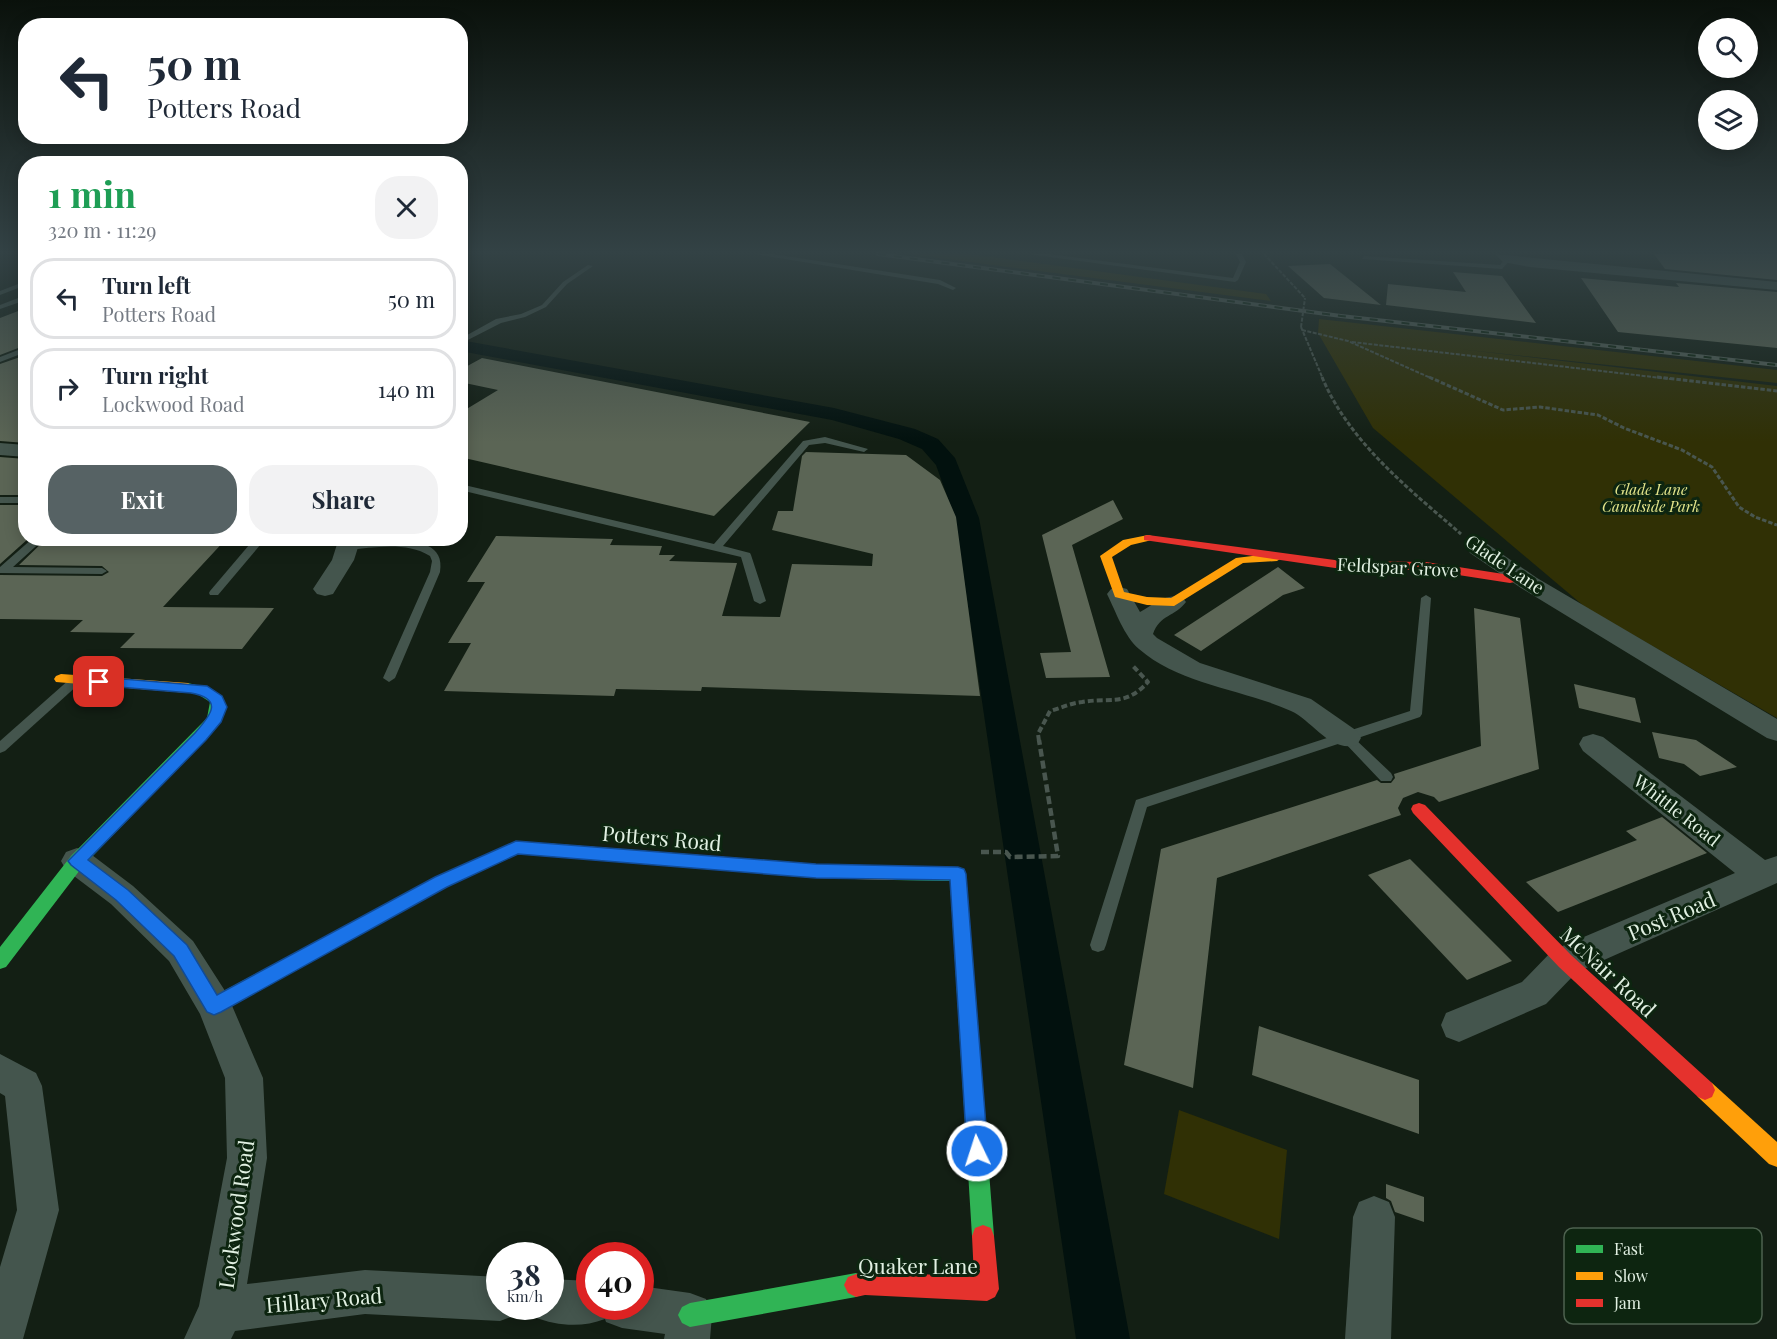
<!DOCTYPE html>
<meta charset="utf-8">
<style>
:root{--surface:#fff;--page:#f2f2f3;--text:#1f2937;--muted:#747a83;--line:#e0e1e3;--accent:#566264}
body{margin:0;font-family:"Playfair Display",serif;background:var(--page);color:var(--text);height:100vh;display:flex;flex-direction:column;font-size:22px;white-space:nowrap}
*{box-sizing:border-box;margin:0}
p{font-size:20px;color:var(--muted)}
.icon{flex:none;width:33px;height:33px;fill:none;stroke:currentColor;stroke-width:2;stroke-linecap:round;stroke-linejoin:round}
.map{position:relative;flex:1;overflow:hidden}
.side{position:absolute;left:18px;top:156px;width:450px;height:390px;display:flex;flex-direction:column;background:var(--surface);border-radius:24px;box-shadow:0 3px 15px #0003}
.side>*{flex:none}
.guide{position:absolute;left:18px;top:18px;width:450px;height:126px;border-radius:24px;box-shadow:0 3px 15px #0003;background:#fff;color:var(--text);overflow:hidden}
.fabs{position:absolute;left:1698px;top:18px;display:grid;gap:12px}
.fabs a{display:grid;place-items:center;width:60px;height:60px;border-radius:50%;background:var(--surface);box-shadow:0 3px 15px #0003;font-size:30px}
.speed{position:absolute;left:486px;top:1242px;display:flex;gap:12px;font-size:30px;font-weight:700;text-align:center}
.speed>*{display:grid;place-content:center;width:78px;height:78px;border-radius:50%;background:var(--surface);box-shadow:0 3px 15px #0003;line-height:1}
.speed small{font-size:15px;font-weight:400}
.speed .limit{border:9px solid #d22;background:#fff;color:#111}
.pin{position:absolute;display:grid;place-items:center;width:51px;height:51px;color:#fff;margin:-26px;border-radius:12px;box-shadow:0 3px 9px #0006}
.me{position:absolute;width:66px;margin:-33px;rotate:356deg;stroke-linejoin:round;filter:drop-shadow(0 0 4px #0008)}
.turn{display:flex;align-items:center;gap:21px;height:126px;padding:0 30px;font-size:27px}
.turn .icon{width:78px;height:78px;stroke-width:2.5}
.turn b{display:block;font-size:42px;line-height:51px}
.round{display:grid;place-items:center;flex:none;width:63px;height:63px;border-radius:24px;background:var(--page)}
.overview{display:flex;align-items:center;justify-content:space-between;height:102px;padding:0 30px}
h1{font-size:36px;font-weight:700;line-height:45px;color:#1e9e55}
.action{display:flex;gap:12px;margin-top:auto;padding:12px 30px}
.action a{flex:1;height:69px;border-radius:24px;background:var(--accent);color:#fff;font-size:24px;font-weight:700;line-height:69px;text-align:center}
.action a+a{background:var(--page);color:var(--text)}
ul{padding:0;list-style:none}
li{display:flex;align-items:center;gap:18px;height:81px;margin:0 12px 9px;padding:0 18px;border:3px solid var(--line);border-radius:24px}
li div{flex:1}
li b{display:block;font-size:22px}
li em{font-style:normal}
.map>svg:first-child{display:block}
.green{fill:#303005}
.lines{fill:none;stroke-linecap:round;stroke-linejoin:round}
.canal{fill:#02110e;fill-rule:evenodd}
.building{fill:#5b6555}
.path-far3{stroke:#49564f;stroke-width:2;stroke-dasharray:4 1.5;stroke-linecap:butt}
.path-far2{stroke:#49564f;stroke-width:3;stroke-dasharray:4.5 2;stroke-linecap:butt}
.path-far1{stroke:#49564f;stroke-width:4;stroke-dasharray:6 3;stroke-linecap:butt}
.path{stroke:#49564f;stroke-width:4.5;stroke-dasharray:8 4;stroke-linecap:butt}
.lane{fill:#44554d;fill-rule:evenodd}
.street{fill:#44554d;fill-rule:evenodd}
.fast{fill:#30b455;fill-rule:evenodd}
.slow{fill:#ff9f0a;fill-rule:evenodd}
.jam{fill:#e5322d;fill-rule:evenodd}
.rail-casing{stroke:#525f57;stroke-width:4}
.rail{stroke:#0d2510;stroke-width:2;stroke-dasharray:8;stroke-linecap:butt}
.path-bridge{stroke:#49564f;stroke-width:2;stroke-dasharray:4 1.5;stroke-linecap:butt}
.route{fill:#1a73e8;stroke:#114b97;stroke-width:1.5}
.labels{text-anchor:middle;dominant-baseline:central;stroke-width:6;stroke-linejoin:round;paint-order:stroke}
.far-park-label{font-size:15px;font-style:italic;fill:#e5e68c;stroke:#0d2510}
.street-label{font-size:18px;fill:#e1f0e2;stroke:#0d2510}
.near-street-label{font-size:21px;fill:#e1f0e2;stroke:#0d2510}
.key{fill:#0d2510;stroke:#4d624f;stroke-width:1.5}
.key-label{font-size:16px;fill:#e1f0e2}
</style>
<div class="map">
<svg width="1777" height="1339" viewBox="0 0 1777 1339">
<rect width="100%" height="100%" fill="#131f14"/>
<!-- green -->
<g class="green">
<path d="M908,254H969L1266,294L1271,301Z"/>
<path d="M1319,319L1777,370V383L1459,349L1777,386V718L1585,607L1373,428L1318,333Z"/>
<path d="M1179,1110L1287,1150L1279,1239L1164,1194Z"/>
</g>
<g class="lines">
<!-- canal -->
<path class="canal" d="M460,340L834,408L915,429L938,439L955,458L979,518L1130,1339H1076L955,518L936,465L922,449L899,439L832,420L460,351Z"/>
</g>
<!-- building -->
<g class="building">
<path d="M1654,254H1777V280L1665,269Z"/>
<path d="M1330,264L1381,305L1324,298L1288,266Z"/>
<path d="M1453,272L1502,276L1536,323L1386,305L1388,284L1466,292Z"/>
<path d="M1581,278L1679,287L1676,283L1777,292V348L1618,332Z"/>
<path d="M26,308V345L0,355V318Z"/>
<path d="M26,355V443L0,441V364Z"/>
<path d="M482,358L810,422L714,516L460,457V413L498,390L460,382V370Z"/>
<path d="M806,452L906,455L940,480L956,517L980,696L702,687L701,691L616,689L614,696L444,691L471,643H448L485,582H467L496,536L613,539L610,545L662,546L659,555H675L669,561L737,563L722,616L780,617L792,564L872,566L873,554L772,530L778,511H793L802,456Z"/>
<path d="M0,457L26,459V495H0Z"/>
<path d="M1113,500L1123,519L1072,545L1110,677L1046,678L1040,653L1071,652L1042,535Z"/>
<path d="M0,505H26V538H29L0,564Z"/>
<path d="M47,538H227L163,607L274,608L242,649L120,648L135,633L70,632L83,620L0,619V575L102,576L109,572L102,566L19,565Z"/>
<path d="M1278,567L1305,588L1283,595L1201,651L1174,635Z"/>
<path d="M1474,608L1520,618L1539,769L1439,802L1434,797L1418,792L1403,798L1398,808L1401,815L1217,878L1193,1088L1124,1065L1161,849L1377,780L1381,783H1391L1395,778L1394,774L1481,746Z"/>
<path d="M1574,684L1635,698L1641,723L1579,708Z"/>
<path d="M1652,732L1696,740L1737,767L1700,776L1684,764L1659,758Z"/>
<path d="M1662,817L1707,853L1558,912L1526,882L1637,840L1626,831Z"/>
<path d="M1410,859L1512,961L1467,980L1368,875Z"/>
<path d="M1259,1026L1419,1080V1134L1252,1075Z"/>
<path d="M1386,1184L1424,1197V1222L1395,1212L1391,1201L1386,1198Z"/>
</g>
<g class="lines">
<!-- path-far3 -->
<g class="path-far3">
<path d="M1264,254L1305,298"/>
<path d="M1301,327L1323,379"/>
<path d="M1302,330L1348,341L1433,379"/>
<path d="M1352,342L1670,379"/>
</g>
<!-- path-far2 -->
<g class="path-far2">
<path d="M1322,377C1349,442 1409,489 1461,534"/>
<path d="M1429,377L1503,410L1540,407L1598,415L1624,428L1682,450L1712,467L1739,507L1755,517L1777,525"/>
<path d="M1657,377L1777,391"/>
</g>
<!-- path-far1 -->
<path class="path-far1" d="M1039,741L1038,734L1050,711C1061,708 1071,703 1082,702C1111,697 1125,707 1148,682L1132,665"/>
<!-- path -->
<path class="path" d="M981,852H1006L1010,857L1058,856L1039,740"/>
<!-- lane -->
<g class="lane">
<path d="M755,254H773L940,280L956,288L953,290L938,284Z"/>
<path d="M1028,254H1049L1233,278L1240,262L1236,254H1242L1246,262L1238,280L1235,282Z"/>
<path d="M1364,256L1500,265L1506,258L1511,259L1502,269L1362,259Z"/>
<path d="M588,265L593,266L567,284L546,307L525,317L501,323L460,344V339L496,319L521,314L542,305L563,282Z"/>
<path d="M26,281V285L0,295V291Z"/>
<path d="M26,295V300L0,309V305Z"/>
<path d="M26,347V352L0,362V357Z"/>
<path d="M825,437L868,449L864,452L825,443L809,445L723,546L750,553L751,555L766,601L760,604L754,601L741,557L460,490V484L714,544L803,441Z"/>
<rect x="0" y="497" width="26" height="6"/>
<path d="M33,538H45L13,567L102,568L107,571L102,574L0,573V567Z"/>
<path d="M255,538H266L218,595H210L209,593L210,591Z"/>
<path d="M380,541C404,540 446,538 440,572L395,678L389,682L383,678L430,572L432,561L430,556C405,541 374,548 347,550L342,547L347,544Z"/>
<path d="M1426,595L1431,598L1422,714L1420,717L1355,739L1391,773L1393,777L1391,781H1381L1344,742L1147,807L1106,945L1104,950L1098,952L1092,950L1090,945L1136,800L1410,711L1421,598Z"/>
<path d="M75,677L81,681L79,684L5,751L0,753V741L71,678Z"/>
</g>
<!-- street -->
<g class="street">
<path d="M1495,254L1777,282V290L1530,267L1503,262Z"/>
<path d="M0,443L26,445V457L0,455Z"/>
<path d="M339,538H361L354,560L333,594L325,596L317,594L313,589L332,560Z"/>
<path d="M1478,541L1486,543L1537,578L1777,719V741L1767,738L1521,588L1470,553L1467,548L1470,543Z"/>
<path d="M1119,587L1127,589L1140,612C1154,604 1166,593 1182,597L1186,602C1175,617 1160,614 1153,634L1157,638L1200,663L1311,699L1357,731L1361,738L1357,745C1330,753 1313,721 1291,711C1243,689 1180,685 1139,649C1124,636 1116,612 1107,594L1111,589Z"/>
<path d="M1593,734L1603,737L1765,860L1777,856V883L1577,972L1546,1004L1459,1042L1446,1037L1441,1025L1446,1013L1522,982L1553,950L1735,873L1583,751L1579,744L1583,737Z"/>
<path d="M77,848L88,852L133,886L193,941L227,994L263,1078L267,1158L247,1284L365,1270L500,1277V1306H519L516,1315L500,1321L365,1314L235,1331L231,1339H184L199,1306L227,1158L225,1078L200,1014L169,961L111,904L66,870L61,861L66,852Z"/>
<path d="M0,1054L36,1073L42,1086L59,1210L23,1339H0V1267L17,1210L5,1096L0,1093Z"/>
<path d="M1374,1196L1389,1202L1395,1217L1391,1339H1345L1353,1217L1359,1202Z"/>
<path d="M550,1279L590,1281V1306H640V1286L690,1293L706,1299L712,1315L710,1339H664L665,1334L622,1328L606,1322L605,1319C582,1328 557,1326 534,1317L530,1306H550Z"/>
</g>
<!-- fast -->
<g class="fast">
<path d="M188,683L208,688L222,697C230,713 215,728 205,740L83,866L6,967L0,969V947L71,856L207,718L210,702L199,695L183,691L181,688L183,685Z"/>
<path d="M516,841L550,844L552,849L550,854L544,855L518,854L447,887L221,1012L214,1015L207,1012L205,1006L207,1000L435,877Z"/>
<path d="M893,866L958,867L964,869L966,874L994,1236L991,1244L983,1247L975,1244L972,1236L950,881L893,880L887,878L885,873L887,868Z"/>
<path d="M856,1273L864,1277L868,1285L864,1293L856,1297L690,1327L682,1323L678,1315L682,1307L690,1303Z"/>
</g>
<!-- slow -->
<g class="slow">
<path d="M1148,535L1152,536V540L1131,545L1112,557L1124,592L1147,597L1171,598L1236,558L1277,553L1283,557L1277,561L1243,563L1174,606L1147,605L1115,597L1100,556L1123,540Z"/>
<path d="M61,674L188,683L195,688L188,693L56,682L54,679L56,676Z"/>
<path d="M544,843L816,864L893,866L899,868L901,873L899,878L893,880L816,878L544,855L538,854L536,849L538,844Z"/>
<path d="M1705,1080L1712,1083L1777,1142V1167L1769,1164L1698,1097L1695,1090L1698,1083Z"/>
</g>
<!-- jam -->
<g class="jam">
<path d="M1148,535L1342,561L1426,562L1510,575L1519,573L1525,577L1523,580L1510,583L1426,570L1342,569L1144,540V536Z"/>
<path d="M1419,803L1425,805L1571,955L1712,1083L1715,1090L1712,1097L1705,1100L1698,1097L1559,967L1413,813L1411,809L1413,805Z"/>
<path d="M983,1225L991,1228L994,1236L999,1289L995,1297L987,1301L865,1295L856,1297L848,1293L844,1285L848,1277L865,1271L974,1277L972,1236L975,1228Z"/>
</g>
<!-- rail casing -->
<g class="rail-casing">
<path id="rail" d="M878,254L1341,316L1777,365"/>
</g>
<!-- rail -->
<use href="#rail" class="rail"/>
<!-- path-bridge -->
<path class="path-bridge" d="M1301,327L1305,298"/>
</g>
<!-- sky -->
<linearGradient id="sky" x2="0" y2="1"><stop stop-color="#0a110b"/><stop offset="0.57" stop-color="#334245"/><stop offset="1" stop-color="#334245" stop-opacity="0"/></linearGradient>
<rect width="1777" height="442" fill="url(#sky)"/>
<!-- route -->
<path class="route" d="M99,677L207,686L222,696L227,707L221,722L206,740L88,860L128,890L187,945L217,995L435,877L516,841L816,864L958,867L964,869L966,874L988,1151L985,1158L977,1161L970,1158L967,1151L950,880L816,878L518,854L447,887L221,1012L214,1015L207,1012L174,956L116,900L71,865L68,861L195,733C211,715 224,699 191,693L94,685L92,682L94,678Z"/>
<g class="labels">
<!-- far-park labels -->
<g class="far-park-label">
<text x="1651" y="489">Glade Lane<tspan x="1651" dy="17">Canalside Park</tspan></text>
</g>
<!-- street labels -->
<g class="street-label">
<text transform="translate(1505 564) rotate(34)">Glade Lane</text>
<text transform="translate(1398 567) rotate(3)">Feldspar Grove</text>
<text transform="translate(1677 810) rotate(38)">Whittle Road</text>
</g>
<!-- near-street labels -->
<g class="near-street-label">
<text transform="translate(662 837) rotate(5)">Potters Road</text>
<text transform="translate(1671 915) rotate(-23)">Post Road</text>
<text transform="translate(1609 971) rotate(43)">McNair Road</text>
<text transform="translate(235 1214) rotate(-82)">Lockwood Road</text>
<text x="918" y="1265">Quaker Lane</text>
<text transform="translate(324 1299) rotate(-5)">Hillary Road</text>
</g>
</g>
<!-- legend -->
<rect x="1564" y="1228" width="198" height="96" rx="9" class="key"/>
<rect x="1576" y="1245" width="27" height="8" fill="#30b455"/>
<rect x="1576" y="1272" width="27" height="8" fill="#ff9f0a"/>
<rect x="1576" y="1299" width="27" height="8" fill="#e5322d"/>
<g class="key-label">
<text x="1614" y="1255">Fast</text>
<text x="1614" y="1282">Slow</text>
<text x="1614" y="1309">Jam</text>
</g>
</svg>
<div class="fabs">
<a><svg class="icon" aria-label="search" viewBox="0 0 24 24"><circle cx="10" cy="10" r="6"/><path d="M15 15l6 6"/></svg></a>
<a><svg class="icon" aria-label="layers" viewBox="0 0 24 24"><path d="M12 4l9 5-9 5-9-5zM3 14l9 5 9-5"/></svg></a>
</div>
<div class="speed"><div>38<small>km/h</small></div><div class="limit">40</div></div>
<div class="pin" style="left:99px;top:682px;background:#d93025"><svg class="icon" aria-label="arrive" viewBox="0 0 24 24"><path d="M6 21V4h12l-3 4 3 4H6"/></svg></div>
<svg class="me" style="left:977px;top:1151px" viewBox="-20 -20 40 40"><circle r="17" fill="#1a73e8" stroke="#fff" stroke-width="3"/><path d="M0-11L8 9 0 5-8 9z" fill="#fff"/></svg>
<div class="guide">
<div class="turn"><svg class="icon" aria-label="left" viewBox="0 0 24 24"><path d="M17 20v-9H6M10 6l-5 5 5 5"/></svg><div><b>50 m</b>Potters Road</div></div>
</div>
<section class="side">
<div class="overview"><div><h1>1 min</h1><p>320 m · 11:29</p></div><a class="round"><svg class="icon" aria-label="close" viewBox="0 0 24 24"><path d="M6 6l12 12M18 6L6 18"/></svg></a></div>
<ul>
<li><svg class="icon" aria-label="left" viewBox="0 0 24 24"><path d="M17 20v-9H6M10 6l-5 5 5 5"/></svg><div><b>Turn left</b><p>Potters Road</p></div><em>50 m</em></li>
<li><svg class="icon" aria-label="right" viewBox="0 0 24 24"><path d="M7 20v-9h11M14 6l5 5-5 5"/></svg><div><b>Turn right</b><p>Lockwood Road</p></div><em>140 m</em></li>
</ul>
<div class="action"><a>Exit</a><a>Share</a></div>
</section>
</div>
